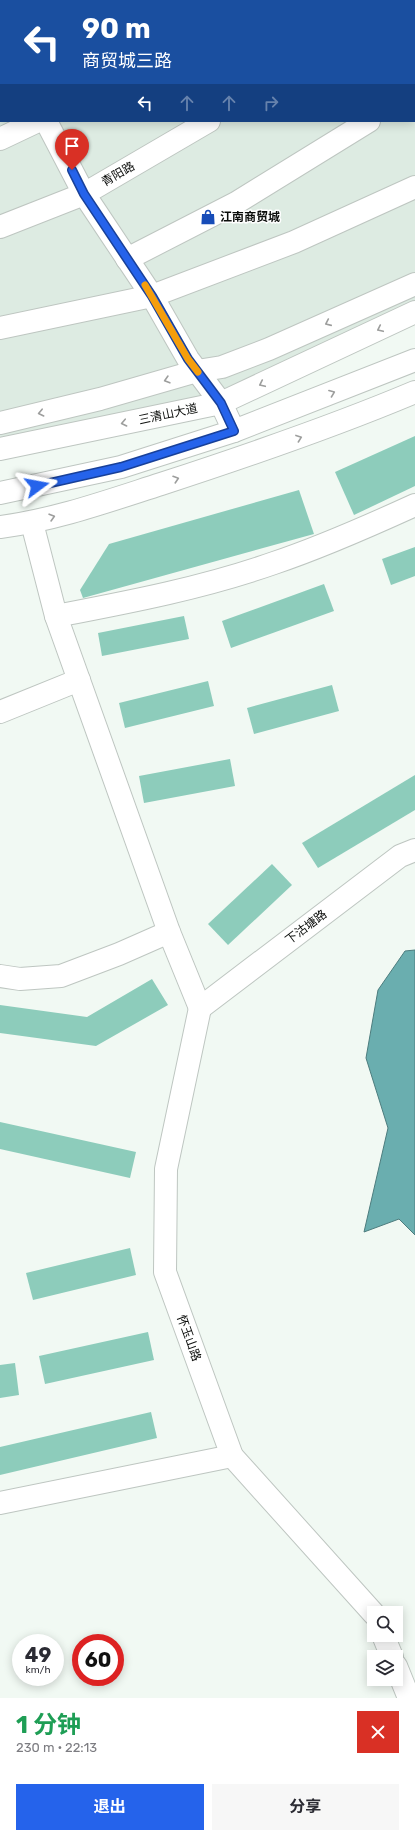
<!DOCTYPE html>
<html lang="zh">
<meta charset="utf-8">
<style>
:root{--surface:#fff;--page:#f7f7f7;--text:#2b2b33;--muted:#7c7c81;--accent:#2563eb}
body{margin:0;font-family:Rubik,"Noto Sans SC",sans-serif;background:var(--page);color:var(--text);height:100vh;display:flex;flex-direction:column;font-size:15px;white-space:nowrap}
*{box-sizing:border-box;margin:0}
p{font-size:13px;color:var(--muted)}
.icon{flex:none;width:22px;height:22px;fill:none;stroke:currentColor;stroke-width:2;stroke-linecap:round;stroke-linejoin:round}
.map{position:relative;height:1698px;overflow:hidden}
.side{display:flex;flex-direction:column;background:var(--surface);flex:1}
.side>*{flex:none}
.banner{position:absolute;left:0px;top:0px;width:415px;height:122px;box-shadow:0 2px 10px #0003;background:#1a4fa0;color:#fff;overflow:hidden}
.controls{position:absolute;left:367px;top:1606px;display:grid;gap:8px}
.controls a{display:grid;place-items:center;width:36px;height:36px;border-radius:0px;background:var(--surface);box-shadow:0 2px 10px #0003;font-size:20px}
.speed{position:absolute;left:12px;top:1634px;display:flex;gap:8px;font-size:20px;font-weight:700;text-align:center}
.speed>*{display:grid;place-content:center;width:52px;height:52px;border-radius:50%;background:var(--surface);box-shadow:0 2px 10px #0003;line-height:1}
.speed small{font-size:10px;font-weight:400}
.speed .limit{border:6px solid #d22;background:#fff;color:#111}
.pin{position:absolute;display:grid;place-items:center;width:34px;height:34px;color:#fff;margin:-41px -17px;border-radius:50% 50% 50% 0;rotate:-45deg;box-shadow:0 0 4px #0007}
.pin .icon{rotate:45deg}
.me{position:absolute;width:44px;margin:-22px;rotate:77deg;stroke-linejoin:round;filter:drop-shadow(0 0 3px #0008)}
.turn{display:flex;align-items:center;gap:14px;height:84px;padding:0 16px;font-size:18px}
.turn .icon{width:52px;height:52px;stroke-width:2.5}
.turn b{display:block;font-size:28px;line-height:34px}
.lanes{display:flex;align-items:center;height:38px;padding:0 16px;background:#0003;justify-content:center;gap:20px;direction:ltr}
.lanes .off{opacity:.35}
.round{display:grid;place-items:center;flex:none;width:42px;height:42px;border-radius:0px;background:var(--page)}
.overview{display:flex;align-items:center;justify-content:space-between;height:68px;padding:0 16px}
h1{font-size:24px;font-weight:700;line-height:30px;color:#1e9e55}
.action{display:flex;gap:8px;margin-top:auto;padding:8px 16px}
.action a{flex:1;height:46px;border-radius:0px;background:var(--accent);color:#fff;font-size:16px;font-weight:700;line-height:46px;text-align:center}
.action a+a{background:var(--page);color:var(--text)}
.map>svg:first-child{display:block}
.built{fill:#ddebe2;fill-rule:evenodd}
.water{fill:#6aaeaf;stroke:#4d7d7e}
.building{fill:#8dccbb}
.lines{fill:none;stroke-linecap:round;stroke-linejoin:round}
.minor-casing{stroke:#bec6c1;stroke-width:24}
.major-casing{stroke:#bec6c1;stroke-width:24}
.minor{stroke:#fff;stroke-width:22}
.major{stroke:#fff;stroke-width:22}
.oneway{stroke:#9d9e9d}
.route-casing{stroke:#184099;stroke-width:10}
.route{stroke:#2563eb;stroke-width:7}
.slow{stroke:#f59e0b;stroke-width:7}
.labels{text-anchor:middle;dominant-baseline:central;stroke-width:3;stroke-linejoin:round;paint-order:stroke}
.street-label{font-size:12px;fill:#0a0c0a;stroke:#fff}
.poi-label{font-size:12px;font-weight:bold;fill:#0a0c0a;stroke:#fff;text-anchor:start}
</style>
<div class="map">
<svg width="415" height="1698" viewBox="0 0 415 1698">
<rect width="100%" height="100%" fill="#f1f9f3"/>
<!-- built -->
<path class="built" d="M0,0H415V312L221,403L0,449ZM1,1H414V121H1Z"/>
<!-- water -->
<path class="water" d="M415,950V1235L399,1219L364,1232L388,1128L366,1058L378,990L405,951Z"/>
<!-- building -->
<g class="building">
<path d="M415,436V486L354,515L335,472Z"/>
<path d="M299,490L314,534L83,598L80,590L109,544Z"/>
<path d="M415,547V576L391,585L382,559Z"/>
<path d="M324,584L334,611L231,648L222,621Z"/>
<path d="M184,616L189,639L102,656L98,633Z"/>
<path d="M208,681L214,706L125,728L119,703Z"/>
<path d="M332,685L339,711L254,734L247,708Z"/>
<path d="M230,759L235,786L144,803L139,776Z"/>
<path d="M415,775V810L318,868L302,843Z"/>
<path d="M272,864L292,885L228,945L208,924Z"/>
<path d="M152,979L168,1005L96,1046L0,1033V1005L87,1017Z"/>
<path d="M0,1122L136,1152L130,1178L0,1149Z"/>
<path d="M130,1248L136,1275L33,1300L26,1273Z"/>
<path d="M148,1332L154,1360L45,1384L39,1356Z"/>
<path d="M15,1363L19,1395L0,1398V1365Z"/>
<path d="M151,1412L157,1438L0,1475V1447Z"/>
</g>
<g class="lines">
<!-- minor casing -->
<g class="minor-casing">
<g id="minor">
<path d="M373,0L374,1"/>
<path d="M70,1L72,0"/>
<path d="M241,1L243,0"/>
<path d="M414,1L415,0"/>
<path d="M0,35L1,36"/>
<path d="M414,70L415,72"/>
<path d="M414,93L415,92"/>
<path d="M46,121L84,194L152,296L188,359L221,403L234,431"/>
<path d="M0,139L38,121"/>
<path d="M0,227L84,194L209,121"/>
<path d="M127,259L236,203L369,121"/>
<path d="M0,328L152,296L294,242L415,187"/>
<path d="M0,423L100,399L197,371L222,367L269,349L415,284"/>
<path d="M32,523L56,616L169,932L200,1008"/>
<path d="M0,527C55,520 108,501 161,484C247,456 332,427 415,392"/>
<path d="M56,616C129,602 203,588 274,563C322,547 369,526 415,505"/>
<path d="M0,712L79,680"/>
<path d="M0,976L20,979L61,976L119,954L169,932"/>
<path d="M200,1008L166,1169L165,1272L232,1456L374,1614"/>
<path d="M200,1008L400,856L415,850"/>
<path d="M0,1503L232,1456"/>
<path d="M383,1635L392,1657"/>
<path d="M396,1666L409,1698"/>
</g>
</g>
<!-- major casing -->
<g class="major-casing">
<g id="major">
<path d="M0,449L221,403L415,312"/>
<path d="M0,493L121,467L234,431L415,360"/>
</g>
</g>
<!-- minor -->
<use href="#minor" class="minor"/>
<!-- major -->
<use href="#major" class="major"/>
</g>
<!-- one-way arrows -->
<defs><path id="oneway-chevron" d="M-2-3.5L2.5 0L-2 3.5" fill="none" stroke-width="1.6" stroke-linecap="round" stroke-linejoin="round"/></defs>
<g class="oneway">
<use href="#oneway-chevron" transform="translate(328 323) rotate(156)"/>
<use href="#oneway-chevron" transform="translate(380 329) rotate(155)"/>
<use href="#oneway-chevron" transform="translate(167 380) rotate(164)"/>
<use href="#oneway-chevron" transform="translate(262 384) rotate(155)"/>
<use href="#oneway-chevron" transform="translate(332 393) rotate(-21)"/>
<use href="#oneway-chevron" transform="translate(41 413) rotate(167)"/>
<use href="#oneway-chevron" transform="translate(124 423) rotate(168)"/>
<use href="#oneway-chevron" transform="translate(299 438) rotate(-20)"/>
<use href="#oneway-chevron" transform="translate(176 479) rotate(-18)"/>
<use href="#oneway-chevron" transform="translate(52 517) rotate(-16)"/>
</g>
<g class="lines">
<!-- route casing -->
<g class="route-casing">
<path id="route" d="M37,486L121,467L234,431L221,403L188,359L152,296L84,194L72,170"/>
</g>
<!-- route -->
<use href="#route" class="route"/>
<!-- slow -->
<path class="slow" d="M145,285L188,359L198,372"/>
</g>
<!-- icons -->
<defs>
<g id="shop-bare" transform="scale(1.2)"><path d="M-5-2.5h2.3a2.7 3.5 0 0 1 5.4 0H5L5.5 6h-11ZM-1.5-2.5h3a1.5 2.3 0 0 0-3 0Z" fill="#174cb8" stroke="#fff" stroke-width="2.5" paint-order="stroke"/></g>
</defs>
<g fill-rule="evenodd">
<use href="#shop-bare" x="208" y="217"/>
</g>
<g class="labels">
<!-- street labels -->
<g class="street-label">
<text transform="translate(118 174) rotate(-30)">青阳路</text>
<text transform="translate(168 414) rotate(-12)">三清山大道</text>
<text transform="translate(306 927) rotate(-37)">下沽塘路</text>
<text transform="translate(189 1338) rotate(70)">怀玉山路</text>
</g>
<!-- poi labels -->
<g class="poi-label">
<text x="220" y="217">江南商贸城</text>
</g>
</g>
</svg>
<div class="controls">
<a><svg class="icon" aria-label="search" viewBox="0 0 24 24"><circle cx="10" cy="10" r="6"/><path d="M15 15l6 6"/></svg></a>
<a><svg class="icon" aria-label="layers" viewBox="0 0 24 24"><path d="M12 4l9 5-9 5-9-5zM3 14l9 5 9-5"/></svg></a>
</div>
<div class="speed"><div>49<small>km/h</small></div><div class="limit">60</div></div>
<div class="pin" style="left:72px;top:170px;background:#d93025"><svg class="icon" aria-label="arrive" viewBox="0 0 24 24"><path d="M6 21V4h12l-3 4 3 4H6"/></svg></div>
<svg class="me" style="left:37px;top:486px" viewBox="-20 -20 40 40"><path d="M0-17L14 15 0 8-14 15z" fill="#2563eb" stroke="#fff" stroke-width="4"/></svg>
<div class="banner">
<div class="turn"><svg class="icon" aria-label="left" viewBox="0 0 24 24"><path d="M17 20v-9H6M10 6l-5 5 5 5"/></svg><div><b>90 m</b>商贸城三路</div></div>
<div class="lanes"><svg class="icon" aria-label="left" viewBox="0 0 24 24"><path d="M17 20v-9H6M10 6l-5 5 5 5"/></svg><svg class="icon off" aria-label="ahead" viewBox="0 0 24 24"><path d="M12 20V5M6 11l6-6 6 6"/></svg><svg class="icon off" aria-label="ahead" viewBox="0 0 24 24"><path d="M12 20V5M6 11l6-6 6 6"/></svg><svg class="icon off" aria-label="right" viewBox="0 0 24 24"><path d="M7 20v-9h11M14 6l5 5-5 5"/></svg></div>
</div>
</div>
<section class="side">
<div class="overview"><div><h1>1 分钟</h1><p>230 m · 22:13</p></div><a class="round" style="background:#d93025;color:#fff"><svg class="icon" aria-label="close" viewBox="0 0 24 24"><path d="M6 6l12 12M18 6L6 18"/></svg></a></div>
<div class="action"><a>退出</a><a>分享</a></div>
</section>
